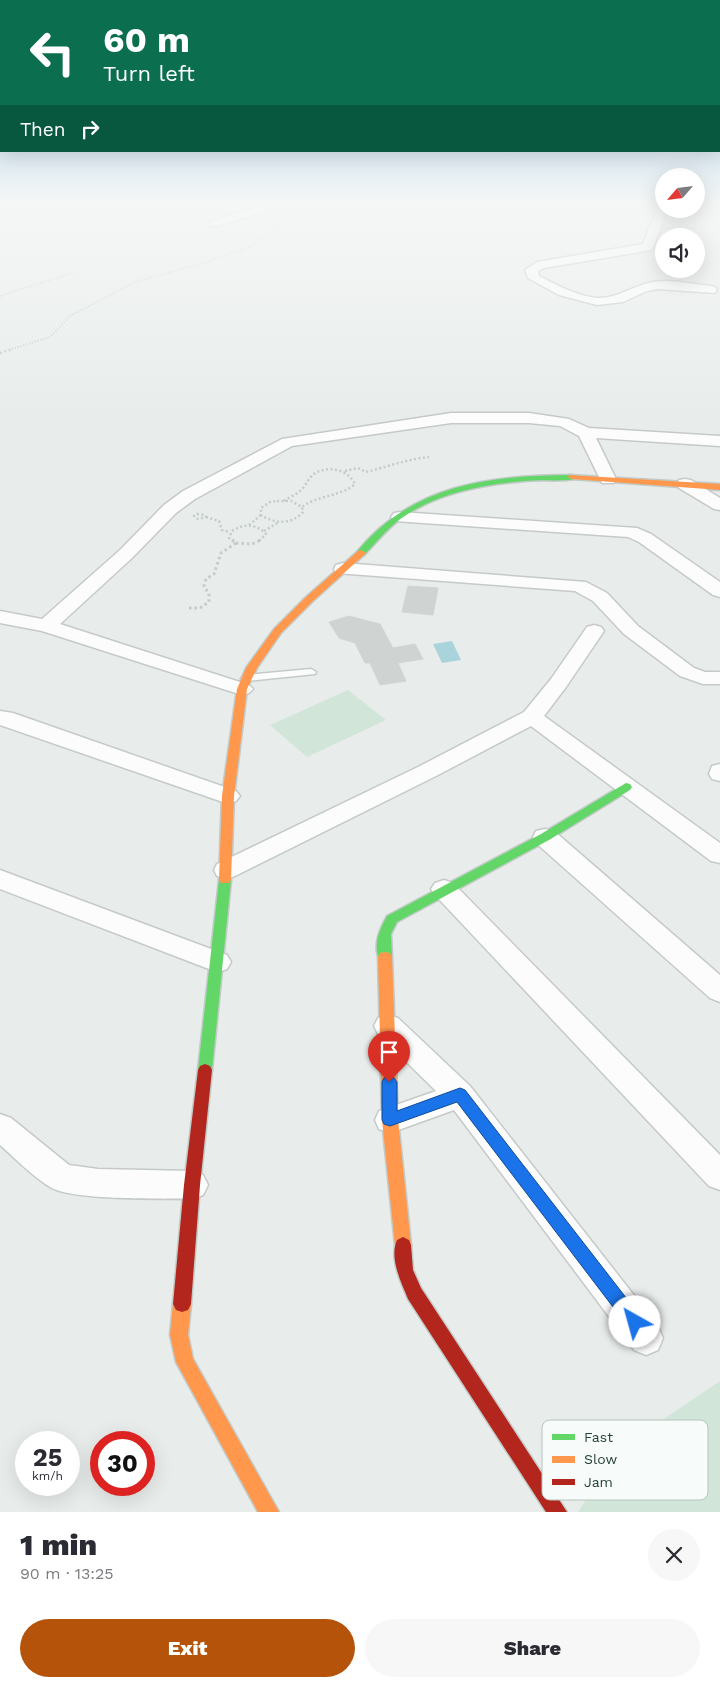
<!DOCTYPE html>
<meta charset="utf-8">
<style>
:root{--surface:#fff;--page:#f7f7f7;--text:#2b2b33;--muted:#7c7c81;--accent:#b45309}
body{margin:0;font-family:"Work Sans",sans-serif;background:var(--page);color:var(--text);height:100vh;display:flex;flex-direction:column;font-size:19px;white-space:nowrap}
*{box-sizing:border-box;margin:0}
p{font-size:16px;color:var(--muted)}
.icon{flex:none;width:28px;height:28px;fill:none;stroke:currentColor;stroke-width:2;stroke-linecap:round;stroke-linejoin:round}
.map{position:relative;height:1512px;overflow:hidden}
.drawer{display:flex;flex-direction:column;background:var(--surface);flex:1}
.drawer>*{flex:none}
.top-card{position:absolute;left:0px;top:0px;width:720px;height:152px;box-shadow:0 5px 20px #0002;background:#0b6e4f;color:#fff;overflow:hidden}
.needle{width:32px;rotate:242deg}
.fabs{position:absolute;left:655px;top:168px;display:grid;gap:10px}
.fabs a{display:grid;place-items:center;width:50px;height:50px;border-radius:50%;background:var(--surface);box-shadow:0 5px 20px #0002;font-size:25px}
.speed{position:absolute;left:15px;top:1431px;display:flex;gap:10px;font-size:25px;font-weight:700;text-align:center}
.speed>*{display:grid;place-content:center;width:65px;height:65px;border-radius:50%;background:var(--surface);box-shadow:0 5px 20px #0002;line-height:1}
.speed small{font-size:12px;font-weight:400}
.speed .limit{border:8px solid #d22;background:#fff;color:#111}
.pin{position:absolute;display:grid;place-items:center;width:42px;height:42px;color:#fff;margin:-51px -21px;border-radius:50% 50% 50% 0;rotate:-45deg;box-shadow:0 0 5px #0007}
.pin .icon{rotate:45deg}
.me{position:absolute;width:55px;margin:-28px;rotate:322deg;stroke-linejoin:round;filter:drop-shadow(0 0 4px #0008)}
.turn{display:flex;align-items:center;gap:18px;height:105px;padding:0 20px;font-size:22px}
.turn .icon{width:65px;height:65px;stroke-width:2.5}
.turn b{display:block;font-size:35px;line-height:42px}
.then{display:flex;align-items:center;height:48px;padding:0 20px;background:#0003;gap:10px;font-size:19px}
.round{display:grid;place-items:center;flex:none;width:52px;height:52px;border-radius:26px;background:var(--page)}
.head{display:flex;align-items:center;justify-content:space-between;height:85px;padding:0 20px}
h1{font-size:30px;font-weight:800;line-height:38px}
.primary-button{display:flex;gap:10px;margin-top:auto;padding:10px 20px}
.primary-button a{flex:1;height:58px;border-radius:30px;background:var(--accent);color:#fff;font-size:20px;font-weight:800;line-height:58px;text-align:center}
.primary-button a+a{background:var(--page);color:var(--text)}
.map>svg:first-child{display:block}
.green{fill:#d1e6d8}
.water{fill:#a9d4db}
.building{fill:#cfd4d2;stroke:#d1d6d4}
.lines{fill:none;stroke-linecap:round;stroke-linejoin:round}
.lane-casing{stroke:#c5cac8;stroke-width:3}
.street-casing{stroke:#c5cac8;stroke-width:3}
.fast-casing{stroke:#c3cbc8;stroke-width:3}
.slow-casing{stroke:#c3cbc8;stroke-width:3}
.jam-casing{stroke:#c3cbc8;stroke-width:3}
.path-far2{stroke:#c3ccca;stroke-width:2;stroke-dasharray:1 2;stroke-linecap:butt}
.path-far1{stroke:#c3ccca;stroke-width:2.5;stroke-dasharray:2 2.5;stroke-linecap:butt}
.path{stroke:#c3ccca;stroke-width:3;stroke-dasharray:2.5 3;stroke-linecap:butt}
.lane{fill:#fcfcfc;fill-rule:evenodd}
.street{fill:#fcfcfc;fill-rule:evenodd}
.fast{fill:#63d668;fill-rule:evenodd}
.slow{fill:#ff974d;fill-rule:evenodd}
.jam{fill:#b3261e;fill-rule:evenodd}
.route{fill:#1a73e8;stroke:#114b97}
.key{fill:#f7fbf9;stroke:#b8c4c0;stroke-width:1}
.key-label{font-size:14px;fill:#24423a}
</style>
<div class="map">
<svg width="720" height="1512" viewBox="0 0 720 1512">
<rect width="100%" height="100%" fill="#e8edeb"/>
<!-- green -->
<g class="green">
<path d="M348,690L386,720L307,757L270,725Z"/>
<path d="M720,1381V1512H578L618,1450Z"/>
</g>
<!-- water -->
<path class="water" d="M452,641L461,660L442,663L433,644Z"/>
<!-- building -->
<g class="building">
<path d="M408,586L438,588L433,615L402,612Z"/>
<path d="M349,616L380,624L393,648L415,644L423,659L398,663L406,681L380,685L370,663H365L355,643L339,638L329,622Z"/>
</g>
<g class="lines">
<!-- lane casing -->
<g class="lane-casing">
<path id="lane" d="M311,669L316,672L315,674L246,681L241,678L246,675Z"/>
</g>
<!-- street casing -->
<g class="street-casing">
<g id="street">
<path d="M276,201H292L291,203L218,226H210L208,224L210,222Z"/>
<path d="M663,201L664,209H668L652,250L544,268L538,271L539,276C557,285 577,296 597,298C617,299 634,285 653,282C672,279 692,284 711,286L715,287L717,290L715,293L658,289L647,291L623,302L597,305L559,295L528,278L525,270L537,262L643,244L659,204Z"/>
<path d="M451,413H529L569,419L589,428L720,436V446L596,438L616,479L614,483H602L600,479L579,436L560,426L529,423H451L292,446L195,499L176,513L132,558L60,624L249,685L253,689L249,693L242,695L42,631L0,623V611L42,619L120,550L164,505L183,491L282,439Z"/>
<path d="M685,479L691,480L720,498V510L714,509L679,488L677,484L679,480Z"/>
<path d="M400,512L637,528L651,534L720,582V597L713,595L639,542L628,537L394,521L391,517L394,513Z"/>
<path d="M343,563L586,582L607,593L638,626L694,668L705,672H720V684H703L680,676L624,634L593,601L575,591L336,573L334,569L336,565Z"/>
<path d="M594,625L601,627L604,631L566,687L544,716L720,843V863L711,861L531,726L436,776L235,876L226,879L217,876L214,870L217,864L420,766L524,712L551,679L587,627Z"/>
<path d="M0,711L13,713L236,791L240,796L236,801L228,804L220,801L0,725Z"/>
<path d="M720,764V781L712,779L709,774L712,766Z"/>
<path d="M545,829L554,831L720,975V1002L710,998L536,843L533,837L536,831Z"/>
<path d="M0,870L227,955L231,962L227,969L218,972L209,969L0,889Z"/>
<path d="M444,880L453,883L720,1155V1190L709,1186L435,895L431,889L435,883Z"/>
<path d="M388,1015L398,1018L470,1086L658,1326L663,1338L658,1350L646,1355L634,1350L454,1110L390,1133L379,1129L375,1120L379,1111L436,1091L378,1034L374,1026L378,1018Z"/>
<path d="M0,1114L11,1118L69,1165L98,1169L192,1171L203,1175L208,1185L203,1195L192,1199C162,1198 73,1201 50,1187C32,1176 16,1159 0,1145Z"/>
</g>
</g>
<!-- fast casing -->
<g class="fast-casing">
<g id="fast">
<path d="M572,475L576,477L575,479C559,482 542,479 525,481C482,485 435,493 399,520C386,530 376,543 364,555L361,556L356,553C410,485 491,475 572,475Z"/>
<path d="M626,783L630,784L632,787L630,790L549,840L397,922L391,934L392,957L390,961L385,962L380,961C372,945 380,929 387,916L541,834Z"/>
<path d="M225,876L229,877L231,880L212,1070L210,1074L205,1076L200,1074L198,1070L219,880L221,877Z"/>
</g>
</g>
<!-- slow casing -->
<g class="slow-casing">
<g id="slow">
<path d="M569,475L720,484V490L572,479L568,477Z"/>
<path d="M361,550L366,553L364,555L313,601L281,633L257,668L247,689L234,796L231,880L229,883H221L219,880L222,796L237,689L246,668L274,629L306,597L358,551Z"/>
<path d="M385,952L390,953L392,957L398,1120L411,1245L409,1250L403,1253L397,1250L395,1245L382,1120L378,957L380,953Z"/>
<path d="M182,1296L188,1298L191,1304L188,1335L193,1359L279,1512H258L176,1362L170,1335L173,1304L176,1298Z"/>
</g>
</g>
<!-- jam casing -->
<g class="jam-casing">
<g id="jam">
<path d="M205,1064L210,1066L212,1070L200,1185L191,1304L188,1310L182,1312L176,1310L173,1304L184,1185L198,1070L200,1066Z"/>
<path d="M403,1237L409,1240L411,1245L413,1270L421,1288L567,1512H546L408,1299C401,1282 389,1258 397,1240Z"/>
</g>
</g>
<!-- path-far2 -->
<g class="path-far2">
<path d="M0,296L72,273"/>
<path d="M9,350L50,337L70,316L135,282L204,263L249,247L316,201"/>
</g>
<!-- path-far1 -->
<g class="path-far1">
<path d="M0,353L13,349"/>
<path d="M345,471L358,468L366,472C387,467 407,459 429,457"/>
<path d="M277,501H291L302,507L303,512C291,525 275,524 261,515V508L270,502Z"/>
<path d="M284,501C289,497 296,495 301,490C306,486 308,478 314,474C327,465 348,469 355,484C340,497 318,495 302,507"/>
<path d="M197,514L205,515L206,517L198,519L194,516Z"/>
<path d="M206,517L219,521L222,530L230,532"/>
<path d="M249,525L261,515"/>
<path d="M264,531L279,522"/>
<path d="M234,541L229,538L232,531C244,523 257,524 266,534L259,541"/>
</g>
<!-- path -->
<g class="path">
<path d="M232,540L236,543"/>
<path d="M236,543L252,544L261,540"/>
<path d="M189,608H200L209,602V594L204,586L206,579L214,574L221,553L236,543"/>
</g>
<!-- lane -->
<use href="#lane" class="lane"/>
<!-- street -->
<use href="#street" class="street"/>
<!-- fast -->
<use href="#fast" class="fast"/>
<!-- slow -->
<use href="#slow" class="slow"/>
<!-- jam -->
<use href="#jam" class="jam"/>
</g>
<!-- sky -->
<linearGradient id="sky" x2="0" y2="1"><stop stop-color="#8fc1e3"/><stop offset="0.49" stop-color="#f5f7f6"/><stop offset="1" stop-color="#f5f7f6" stop-opacity="0"/></linearGradient>
<rect width="720" height="413" fill="url(#sky)"/>
<!-- route -->
<path class="route" d="M389,1076L394,1078L397,1082V1111L460,1088L465,1090L641,1317L644,1322L641,1328L635,1331L629,1328L457,1102L390,1126L384,1124L382,1120V1082L384,1078Z"/>
<!-- legend -->
<rect x="542" y="1420" width="166" height="80" rx="8" class="key"/>
<rect x="552" y="1434" width="23" height="6" fill="#63d668"/>
<rect x="552" y="1456" width="23" height="7" fill="#ff974d"/>
<rect x="552" y="1479" width="23" height="6" fill="#b3261e"/>
<g class="key-label">
<text x="584" y="1442">Fast</text>
<text x="584" y="1464">Slow</text>
<text x="584" y="1487">Jam</text>
</g>
</svg>
<div class="fabs">
<a><svg class="needle" viewBox="-14 -14 28 28"><path d="M0-13l5 13h-10z" fill="#e53935"/><path d="M0 13l5-13h-10z" fill="#7c7c81"/></svg></a>
<a><svg class="icon" aria-label="sound" viewBox="0 0 24 24"><path d="M4 9h4l5-4v14l-5-4H4zM17 9q2 3 0 6"/></svg></a>
</div>
<div class="speed"><div>25<small>km/h</small></div><div class="limit">30</div></div>
<div class="pin" style="left:389px;top:1082px;background:#d93025"><svg class="icon" aria-label="arrive" viewBox="0 0 24 24"><path d="M6 21V4h12l-3 4 3 4H6"/></svg></div>
<svg class="me" style="left:635px;top:1322px" viewBox="-20 -20 40 40"><circle r="19" fill="#fff"/><path d="M0-13L10 11 0 6-10 11z" fill="#1a73e8"/></svg>
<div class="top-card">
<div class="turn"><svg class="icon" aria-label="left" viewBox="0 0 24 24"><path d="M17 20v-9H6M10 6l-5 5 5 5"/></svg><div><b>60 m</b>Turn left</div></div>
<div class="then">Then<svg class="icon" aria-label="right" viewBox="0 0 24 24"><path d="M7 20v-9h11M14 6l5 5-5 5"/></svg></div>
</div>
</div>
<section class="drawer">
<div class="head"><div><h1>1 min</h1><p>90 m · 13:25</p></div><a class="round"><svg class="icon" aria-label="close" viewBox="0 0 24 24"><path d="M6 6l12 12M18 6L6 18"/></svg></a></div>
<div class="primary-button"><a>Exit</a><a>Share</a></div>
</section>
